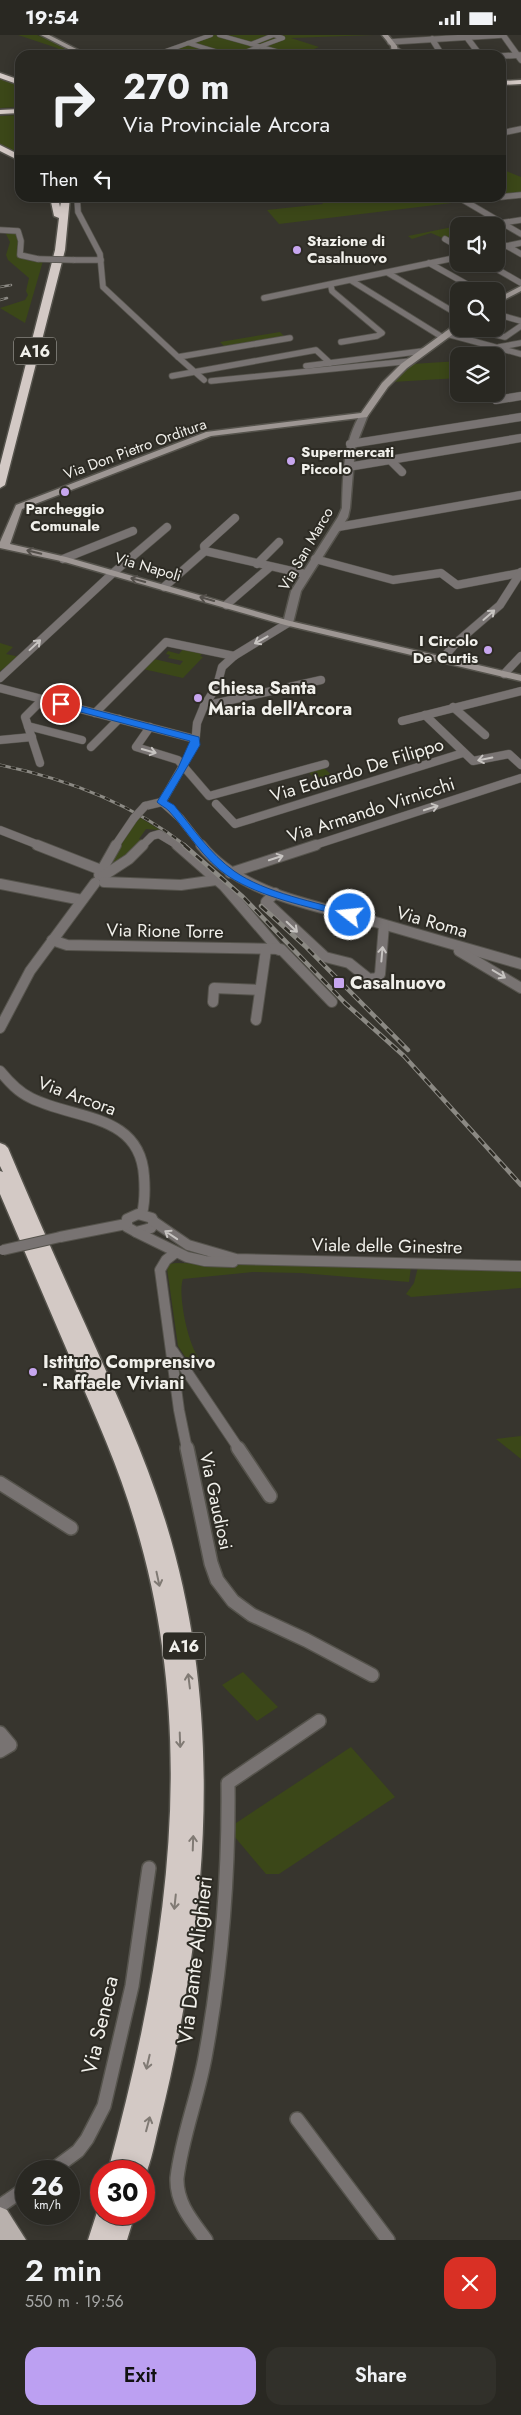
<!DOCTYPE html>
<meta charset="utf-8">
<style>
:root{--surface:#292822;--page:#31302a;--text:#f1f3f6;--muted:#a5a6a5;--line:#454440;--accent:#bca0f2}
body{margin:0;font-family:Jost,sans-serif;background:var(--page);color:var(--text);height:100vh;display:flex;flex-direction:column;font-size:19px;white-space:nowrap}
*{box-sizing:border-box;margin:0}
p{font-size:16px;color:var(--muted)}
.icon{flex:none;width:28px;height:28px;fill:none;stroke:currentColor;stroke-width:2;stroke-linecap:round;stroke-linejoin:round}
.map{position:relative;height:2205px;overflow:hidden}
.side{display:flex;flex-direction:column;background:var(--surface);flex:1}
.side>*{flex:none}
.hud{position:absolute;left:15px;top:15px;width:491px;height:152px;border-radius:15px;box-shadow:0 2px 12px #0003,0 0 0 1px var(--line);background:#292822;color:var(--text);overflow:hidden}
.fabs{position:absolute;left:450px;top:182px;display:grid;gap:10px}
.fabs a{display:grid;place-items:center;width:55px;height:55px;border-radius:10px;background:var(--surface);box-shadow:0 2px 12px #0003,0 0 0 1px var(--line);font-size:25px}
.speed{position:absolute;left:15px;top:2125px;display:flex;gap:10px;font-size:25px;font-weight:700;text-align:center}
.speed>*{display:grid;place-content:center;width:65px;height:65px;border-radius:50%;background:var(--surface);box-shadow:0 2px 12px #0003,0 0 0 1px var(--line);line-height:1}
.speed small{font-size:12px;font-weight:400}
.speed .limit{border:8px solid #d22;background:#fff;color:#111}
.pin{position:absolute;display:grid;place-items:center;width:42px;height:42px;color:#fff;margin:-21px;border:2px solid #fff;border-radius:50%;box-shadow:0 1px 5px #0007}
.me{position:absolute;width:55px;margin:-28px;rotate:286deg;stroke-linejoin:round;filter:drop-shadow(0 0 4px #0008)}
.turn{display:flex;align-items:center;gap:18px;height:105px;padding:0 25px;font-size:22px}
.turn .icon{width:65px;height:65px;stroke-width:2.5}
.turn b{display:block;font-size:35px;line-height:42px}
.then{display:flex;align-items:center;height:48px;padding:0 25px;background:#0003;gap:10px;font-size:19px}
.round{display:grid;place-items:center;flex:none;width:52px;height:52px;border-radius:15px;background:var(--page)}
.overview{display:flex;align-items:center;justify-content:space-between;height:85px;padding:0 25px}
h1{font-size:30px;font-weight:600;line-height:38px}
.cta{display:flex;gap:10px;margin-top:auto;padding:10px 25px}
.cta a{flex:1;height:58px;border-radius:15px;background:var(--accent);color:#111;font-size:20px;font-weight:600;line-height:58px;text-align:center}
.cta a+a{background:var(--page);color:var(--text)}
.status{display:flex;justify-content:space-between;align-items:center;height:35px;padding:0 25px;background:var(--surface);direction:ltr}
.status svg{height:14px;fill:currentColor}
.map>svg:first-child{display:block}
.green{fill:#3b4718}
.lines{fill:none;stroke-linecap:round;stroke-linejoin:round}
.pedestrian-casing{stroke:#55534c;stroke-width:5}
.minor-far3-casing{stroke:#55534c;stroke-width:7}
.minor-far2-casing{stroke:#55534c;stroke-width:9}
.minor-far1-casing{stroke:#55534c;stroke-width:12}
.minor-casing{stroke:#55534c;stroke-width:16}
.tertiary-casing{stroke:#55534c;stroke-width:3}
.secondary-casing{stroke:#55534c;stroke-width:3}
.primary-casing{stroke:#55534c;stroke-width:3}
.motorway-casing{stroke:#55534c;stroke-width:3}
.pedestrian{stroke:#787372;stroke-width:4}
.minor-far3{stroke:#787372;stroke-width:5.5}
.minor-far2{stroke:#787372;stroke-width:8}
.minor-far1{stroke:#787372;stroke-width:10}
.minor{stroke:#787372;stroke-width:13}
.tertiary{fill:#787372;fill-rule:evenodd}
.secondary{fill:#9d9693;fill-rule:evenodd}
.primary{fill:#b9b1ad;fill-rule:evenodd}
.motorway{fill:#d3c9c5;fill-rule:evenodd}
.rail-far2-casing{stroke:#8b8983;stroke-width:2.5}
.rail-far1-casing{stroke:#8b8983;stroke-width:3}
.rail-casing{stroke:#8b8983;stroke-width:4.5}
.rail-far2{stroke:#2d2b24;stroke-width:1;stroke-dasharray:4.5;stroke-linecap:butt}
.rail-far1{stroke:#2d2b24;stroke-width:2;stroke-dasharray:5.5;stroke-linecap:butt}
.rail{stroke:#2d2b24;stroke-width:2.5;stroke-dasharray:8;stroke-linecap:butt}
.minor-bridge-far2-casing{stroke:#55534c;stroke-width:7;stroke-linecap:butt}
.minor-bridge-far1-casing{stroke:#55534c;stroke-width:9;stroke-linecap:butt}
.minor-bridge-casing{stroke:#55534c;stroke-width:12;stroke-linecap:butt}
.minor-bridge-far2{stroke:#787372;stroke-width:5.5}
.minor-bridge-far1{stroke:#787372;stroke-width:8}
.minor-bridge{stroke:#787372;stroke-width:10}
.oneway{stroke:#54504b}
.oneway2{stroke:#c7c4c1}
.oneway3{stroke:#807a74}
.route{fill:#1a73e8;stroke:#114b97}
.poi-dot{fill:#c7a6ef;stroke:#2d2b24;stroke-width:2}
.labels{text-anchor:middle;dominant-baseline:central;stroke-width:4;stroke-linejoin:round;paint-order:stroke}
.far-poi-label{font-size:15px;font-weight:bold;fill:#f1f0eb;stroke:#2d2b24;text-anchor:start}
.far-street-label{font-size:15px;fill:#f1f0eb;stroke:#2d2b24}
.shield{fill:#2d2b24;stroke:#b6b5af;stroke-width:1}
.shield-label{font-size:16px;font-weight:bold;fill:#f1f0eb}
.poi-label{font-size:18px;font-weight:bold;fill:#f1f0eb;stroke:#2d2b24;text-anchor:start}
.street-label{font-size:18px;fill:#f1f0eb;stroke:#2d2b24}
.near-street-label{font-size:21px;fill:#f1f0eb;stroke:#2d2b24}
</style>
<div class="status"><b>19:54</b><svg viewBox="0 0 49 12"><path d="M0 12V9h3v3zM5 12V6h3v6zM10 12V3h3v9zM15 12V0h3v12zM26 1h20v11H26zM47 4h2v5h-2z"/></svg></div>
<div class="map">
<svg width="521" height="2205" viewBox="0 0 521 2205">
<rect width="100%" height="100%" fill="#37352e"/>
<!-- green -->
<g class="green">
<path d="M18,0H37L83,20H67L57,13Z"/>
<path d="M208,0H374L291,3L319,12L304,18L310,20H151Z"/>
<path d="M0,42L19,51L20,72L0,73Z"/>
<path d="M20,80V119L0,110V81Z"/>
<path d="M501,134L521,142V158L501,160Z"/>
<path d="M318,163L452,162L460,167L279,189L267,175L323,169Z"/>
<path d="M477,187L484,191H459V210L431,198L412,204L408,201Z"/>
<path d="M15,196L20,207L17,218L19,222L30,226H43L25,288L0,273L25,265L28,260L26,256L29,243L8,225L6,220L10,207L5,197Z"/>
<path d="M280,297L285,302L226,313L220,307Z"/>
<path d="M459,326V343L392,347L412,329Z"/>
<path d="M0,608L13,612L6,619L20,622L0,636Z"/>
<path d="M184,613L203,618L200,621L203,622L183,643L143,634L154,624L180,630L183,626L168,623L170,620L166,619L168,616L179,619Z"/>
<path d="M324,733L338,746L323,751L309,738Z"/>
<path d="M139,782L160,795L146,794L139,804L145,806L109,835L110,826Z"/>
<path d="M176,1228L411,1232L409,1247L301,1238L253,1237L183,1244C177,1258 189,1316 201,1325L190,1329L178,1311L167,1233L169,1229Z"/>
<path d="M418,1232L498,1234L521,1237V1253L411,1262L406,1259L414,1248Z"/>
<path d="M521,1401V1424L496,1404Z"/>
<path d="M243,1637L278,1672L257,1686L222,1650Z"/>
<path d="M351,1712L395,1762L279,1839H266L234,1801L233,1790Z"/>
</g>
<g class="lines">
<!-- pedestrian casing -->
<g class="pedestrian-casing">
<g id="pedestrian">
<path d="M219,0L290,20"/>
<path d="M188,8L228,20"/>
<path d="M251,9L274,0"/>
<path d="M174,20L163,17L211,0"/>
<path d="M237,20L283,3L274,0"/>
<path d="M255,20L259,19"/>
</g>
</g>
<!-- minor-far3 casing -->
<g class="minor-far3-casing">
<g id="minor-far3">
<path d="M465,0L480,20"/>
<path d="M503,0L521,25"/>
<path d="M432,4L442,20"/>
<path d="M390,7L502,0"/>
<path d="M395,14L405,20"/>
<path d="M501,21L521,20"/>
<path d="M501,98L521,94"/>
<path d="M77,162L78,177L100,219L103,252L178,322"/>
<path d="M458,162L521,199"/>
<path d="M475,162H495"/>
<path d="M501,162L521,160"/>
<path d="M501,188L521,185"/>
<path d="M0,195L18,196L21,206L20,220L38,224"/>
<path d="M445,204L459,212"/>
<path d="M507,211L521,219"/>
<path d="M496,213L521,208"/>
<path d="M74,225H101"/>
<path d="M429,228L479,256"/>
<path d="M488,229L521,248"/>
<path d="M388,238L459,280"/>
<path d="M352,246L442,302"/>
<path d="M331,251L332,256L382,298L377,301L341,307"/>
<path d="M264,263L459,222"/>
<path d="M496,279L521,286"/>
<path d="M473,294L505,302L521,291"/>
<path d="M447,299L521,319"/>
<path d="M499,312L521,308"/>
<path d="M306,331L423,316"/>
<path d="M172,341L316,315L330,328"/>
<path d="M204,345L178,322L290,303"/>
<path d="M211,346L411,326"/>
</g>
</g>
<!-- minor-far2 casing -->
<g class="minor-far2-casing">
<g id="minor-far2">
<path d="M496,365L521,361"/>
<path d="M350,409L521,382"/>
<path d="M390,425L402,437"/>
<path d="M348,432L521,403"/>
<path d="M338,492L521,460"/>
<path d="M205,516L305,539"/>
<path d="M63,524L133,496"/>
<path d="M315,524L393,545L441,538L457,550L520,538"/>
<path d="M257,529L279,507"/>
<path d="M164,552L205,516L204,511L235,483"/>
<path d="M226,570L270,532"/>
<path d="M441,625L457,607L500,570L521,537"/>
<path d="M504,639L521,621"/>
<path d="M0,643L113,538L167,492"/>
<path d="M0,653L195,704"/>
<path d="M204,671L321,645"/>
<path d="M453,672L485,700"/>
<path d="M95,678L166,607L234,621"/>
<path d="M425,680L473,726L509,719L521,730"/>
<path d="M402,686L521,656"/>
<path d="M28,691L82,705"/>
<path d="M150,692L136,712L178,725L209,761L325,729"/>
<path d="M0,705L32,702"/>
<path d="M91,712L119,684"/>
<path d="M40,728L25,682L43,664"/>
<path d="M162,767L180,783L202,811"/>
<path d="M162,767L195,710L197,688L204,671L217,651L222,632L234,621L288,588"/>
<path d="M216,769L235,789L463,718"/>
<path d="M145,771L162,767"/>
<path d="M0,795L41,811"/>
<path d="M115,811L134,783"/>
<path d="M142,811L152,801L159,799L179,811"/>
<path d="M312,811L521,743"/>
</g>
</g>
<!-- minor-far1 casing -->
<g class="minor-far1-casing">
<g id="minor-far1">
<path d="M37,810L101,835"/>
<path d="M177,810L224,851L279,915"/>
<path d="M201,810C242,861 320,871 379,888C426,902 474,915 521,929"/>
<path d="M230,838L316,810"/>
<path d="M99,840L116,810"/>
<path d="M103,841L129,824L143,810"/>
<path d="M104,847L181,850L216,845"/>
<path d="M0,849L82,865"/>
<path d="M275,858L266,867L325,922L349,928L369,944L377,943L380,939L384,890"/>
<path d="M52,905L67,910L281,914L332,967"/>
<path d="M459,916L521,953"/>
<path d="M213,967L214,953L260,955"/>
<path d="M256,985L266,915"/>
<path d="M0,993L30,936L95,848"/>
<path d="M0,1036C9,1047 18,1057 31,1063C75,1085 140,1078 144,1141C145,1154 145,1166 142,1179"/>
<path d="M138,1179L152,1183L154,1188L151,1193L136,1197L127,1192V1184Z"/>
<path d="M153,1186L188,1210L236,1224L521,1231"/>
<path d="M136,1197L187,1222L205,1226L233,1227"/>
<path d="M60,1202L126,1189"/>
<path d="M175,1218L166,1225L160,1235L179,1375L187,1414"/>
<path d="M173,1316L239,1414"/>
</g>
</g>
<!-- minor casing -->
<g class="minor-casing">
<g id="minor">
<path d="M187,1413L211,1528L217,1545L233,1566L252,1580L306,1605L372,1640"/>
<path d="M238,1413L270,1461"/>
<path d="M0,1448L71,1493"/>
<path d="M0,1698L10,1710L0,1716"/>
<path d="M297,2084L388,2205"/>
<path d="M51,2136L78,2116L87,2104L104,2071L132,1951L149,1833"/>
<path d="M0,2171L26,2153"/>
<path d="M206,2205C192,2186 176,2168 177,2143C182,2100 199,2060 206,2017C222,1928 229,1839 228,1748L319,1686"/>
</g>
</g>
<!-- tertiary casing -->
<g class="tertiary-casing">
<path id="tertiary" d="M361,378L368,380L355,413L350,473L348,482L301,556L293,588L288,591L285,590L283,588L291,556L338,482L342,473C343,440 343,407 361,378Z"/>
</g>
<!-- secondary casing -->
<g class="secondary-casing">
<g id="secondary">
<path d="M41,0H49L88,20H80Z"/>
<path d="M382,0H388L397,11L398,20H392L391,11Z"/>
<path d="M521,251V256L496,269V264Z"/>
<path d="M456,289H459L460,294L407,333L388,352L367,382L211,401L22,474L10,509L66,522L290,586L521,640V646L285,590L61,526L0,513V507L16,470L206,397L361,378L382,348L401,329Z"/>
</g>
</g>
<!-- primary casing -->
<g class="primary-casing">
<path id="primary" d="M0,2172L7,2175L26,2205H0Z"/>
</g>
<!-- motorway casing -->
<g class="motorway-casing">
<g id="motorway">
<path d="M0,38L20,45V50L0,43Z"/>
<path d="M521,45V49L501,50V46Z"/>
<path d="M20,74V78L0,79V75Z"/>
<path d="M0,110L20,120V126L0,116Z"/>
<path d="M50,162H58L60,172L62,162H70L65,215L5,450L0,453V430L55,215L59,183L54,181Z"/>
<path d="M0,1108L5,1110L8,1113C33,1172 59,1232 86,1291C114,1354 144,1418 165,1485C211,1631 212,1788 189,1938C182,1988 172,2038 160,2086C155,2105 152,2126 144,2143V2136H108C166,1921 201,1706 135,1488C119,1433 95,1380 72,1327C48,1271 24,1215 0,1159V1136L3,1137L0,1131Z"/>
<path d="M99,2171H101V2179H135L127,2205H88Z"/>
</g>
</g>
<!-- pedestrian -->
<use href="#pedestrian" class="pedestrian"/>
<!-- minor-far3 -->
<use href="#minor-far3" class="minor-far3"/>
<!-- minor-far2 -->
<use href="#minor-far2" class="minor-far2"/>
<!-- minor-far1 -->
<use href="#minor-far1" class="minor-far1"/>
<!-- minor -->
<use href="#minor" class="minor"/>
<!-- tertiary -->
<use href="#tertiary" class="tertiary"/>
<!-- secondary -->
<use href="#secondary" class="secondary"/>
<!-- primary -->
<use href="#primary" class="primary"/>
<!-- motorway -->
<use href="#motorway" class="motorway"/>
<!-- rail-far2 casing -->
<g class="rail-far2-casing">
<g id="rail-far2">
<path d="M0,252L11,250"/>
<path d="M0,265L7,263"/>
</g>
</g>
<!-- rail-far1 casing -->
<g class="rail-far1-casing">
<path id="rail-far1" d="M0,730C67,744 131,768 186,811"/>
</g>
<!-- rail casing -->
<g class="rail-casing">
<g id="rail">
<path d="M184,810L243,862L345,968L404,1021L521,1150"/>
<path d="M261,871L305,911L408,1015"/>
</g>
</g>
<!-- rail-far2 -->
<use href="#rail-far2" class="rail-far2"/>
<!-- rail-far1 -->
<use href="#rail-far1" class="rail-far1"/>
<!-- rail -->
<use href="#rail" class="rail"/>
<!-- minor-bridge-far2 casing -->
<g class="minor-bridge-far2-casing">
<path id="minor-bridge-far2" d="M38,224L74,225"/>
</g>
<!-- minor-bridge-far1 casing -->
<g class="minor-bridge-far1-casing">
<path id="minor-bridge-far1" d="M134,783L145,771"/>
</g>
<!-- minor-bridge casing -->
<g class="minor-bridge-casing">
<path id="minor-bridge" d="M3,1215L60,1202"/>
</g>
<!-- minor-bridge-far2 -->
<use href="#minor-bridge-far2" class="minor-bridge-far2"/>
<!-- minor-bridge-far1 -->
<use href="#minor-bridge-far1" class="minor-bridge-far1"/>
<!-- minor-bridge -->
<use href="#minor-bridge" class="minor-bridge"/>
</g>
<!-- one-way arrows -->
<defs><path id="oneway-shaft" d="M-6 0H5M1.5-3L5.5 0L1.5 3" fill="none" stroke-width="1.6" stroke-linecap="round" stroke-linejoin="round" transform="scale(1.25)"/></defs>
<g class="oneway">
<use href="#oneway-shaft" transform="translate(34 517) rotate(-167)"/>
<use href="#oneway-shaft" transform="translate(138 545) rotate(-165)"/>
<use href="#oneway-shaft" transform="translate(207 564) rotate(-164)"/>
</g>
<g class="oneway2">
<use href="#oneway-shaft" transform="translate(489 580) rotate(-41)"/>
<use href="#oneway-shaft" transform="translate(261 605) rotate(151)"/>
<use href="#oneway-shaft" transform="translate(35 610) rotate(-43)"/>
<use href="#oneway-shaft" transform="translate(149 716) rotate(16)"/>
<use href="#oneway-shaft" transform="translate(485 724) rotate(169)"/>
<use href="#oneway-shaft" transform="translate(431 773) rotate(-18)"/>
<use href="#oneway-shaft" transform="translate(276 823) rotate(-18)"/>
<use href="#oneway-shaft" transform="translate(292 892) rotate(44)"/>
<use href="#oneway-shaft" transform="translate(382 919) rotate(-85)"/>
<use href="#oneway-shaft" transform="translate(499 939) rotate(31)"/>
<use href="#oneway-shaft" transform="translate(171 1200) rotate(-146)"/>
</g>
<g class="oneway3">
<use href="#oneway-shaft" transform="translate(158 1544) rotate(78)"/>
<use href="#oneway-shaft" transform="translate(189 1646) rotate(-97)"/>
<use href="#oneway-shaft" transform="translate(180 1705) rotate(88)"/>
<use href="#oneway-shaft" transform="translate(193 1808) rotate(-88)"/>
<use href="#oneway-shaft" transform="translate(175 1867) rotate(96)"/>
<use href="#oneway-shaft" transform="translate(148 2027) rotate(103)"/>
<use href="#oneway-shaft" transform="translate(148 2089) rotate(-75)"/>
</g>
<!-- route -->
<path class="route" d="M61,666L199,702L200,710L167,766L174,770C192,792 210,819 234,836C265,858 316,867 353,878V882H346C307,871 262,863 228,841C204,825 188,797 169,776C165,772 160,770 157,767L178,733L190,706L58,671L56,669Z"/>
<!-- markers -->
<g class="poi-dot">
<circle cx="297" cy="215" r="5"/>
<circle cx="291" cy="426" r="5"/>
<circle cx="65" cy="457" r="5"/>
<circle cx="488" cy="615" r="5"/>
<circle cx="198" cy="663" r="5"/>
<rect x="333" y="942" width="12" height="12" rx="2.5"/>
<circle cx="33" cy="1337" r="5"/>
</g>
<g class="labels">
<!-- far-poi labels -->
<g class="far-poi-label">
<text x="307" y="206">Stazione di<tspan x="307" dy="17">Casalnuovo</tspan></text>
<text x="301" y="417">Supermercati<tspan x="301" dy="17">Piccolo</tspan></text>
<text x="65" y="474" text-anchor="middle">Parcheggio<tspan x="65" dy="17">Comunale</tspan></text>
<text x="478" y="606" text-anchor="end">I Circolo<tspan x="478" dy="17">De Curtis</tspan></text>
</g>
<!-- far-street labels -->
<g class="far-street-label">
<text transform="translate(135 414) rotate(-20)">Via Don Pietro Orditura</text>
<text transform="translate(306 514) rotate(-60)">Via San Marco</text>
<text transform="translate(148 532) rotate(16)">Via Napoli</text>
</g>
<!-- shield labels -->
<g class="shield">
<rect x="14" y="302.5" width="42" height="27" rx="4"/>
<rect x="163" y="1597.5" width="42" height="27" rx="4"/>
</g>
<g class="shield-label">
<text x="35" y="316">A16</text>
<text x="184" y="1611">A16</text>
</g>
<!-- poi labels -->
<g class="poi-label">
<text x="208" y="653">Chiesa Santa<tspan x="208" dy="21">Maria dell'Arcora</tspan></text>
<text x="350" y="948">Casalnuovo</text>
<text x="43" y="1327">Istituto Comprensivo<tspan x="43" dy="21">- Raffaele Viviani</tspan></text>
</g>
<!-- street labels -->
<g class="street-label">
<text transform="translate(357 735) rotate(-17)">Via Eduardo De Filippo</text>
<text transform="translate(371 775) rotate(-18)">Via Armando Virnicchi</text>
<text transform="translate(432 887) rotate(16)">Via Roma</text>
<text transform="translate(165 896) rotate(1)">Via Rione Torre</text>
<text transform="translate(77 1061) rotate(20)">Via Arcora</text>
<text transform="translate(387 1211) rotate(1)">Viale delle Ginestre</text>
<text transform="translate(216 1466) rotate(78)">Via Gaudiosi</text>
</g>
<!-- near-street labels -->
<g class="near-street-label">
<text transform="translate(195 1925) rotate(-83)">Via Dante Alighieri</text>
<text transform="translate(100 1990) rotate(-77)">Via Seneca</text>
</g>
</g>
</svg>
<div class="fabs">
<a><svg class="icon" aria-label="sound" viewBox="0 0 24 24"><path d="M4 9h4l5-4v14l-5-4H4zM17 9q2 3 0 6"/></svg></a>
<a><svg class="icon" aria-label="search" viewBox="0 0 24 24"><circle cx="10" cy="10" r="6"/><path d="M15 15l6 6"/></svg></a>
<a><svg class="icon" aria-label="layers" viewBox="0 0 24 24"><path d="M12 4l9 5-9 5-9-5zM3 14l9 5 9-5"/></svg></a>
</div>
<div class="speed"><div>26<small>km/h</small></div><div class="limit">30</div></div>
<div class="pin" style="left:61px;top:669px;background:#d93025"><svg class="icon" aria-label="arrive" viewBox="0 0 24 24"><path d="M6 21V4h12l-3 4 3 4H6"/></svg></div>
<svg class="me" style="left:350px;top:880px" viewBox="-20 -20 40 40"><circle r="17" fill="#1a73e8" stroke="#fff" stroke-width="3"/><path d="M0-11L8 9 0 5-8 9z" fill="#fff"/></svg>
<div class="hud">
<div class="turn"><svg class="icon" aria-label="right" viewBox="0 0 24 24"><path d="M7 20v-9h11M14 6l5 5-5 5"/></svg><div><b>270 m</b>Via Provinciale Arcora</div></div>
<div class="then">Then<svg class="icon" aria-label="left" viewBox="0 0 24 24"><path d="M17 20v-9H6M10 6l-5 5 5 5"/></svg></div>
</div>
</div>
<section class="side">
<div class="overview"><div><h1>2 min</h1><p>550 m · 19:56</p></div><a class="round" style="background:#d93025;color:#fff"><svg class="icon" aria-label="close" viewBox="0 0 24 24"><path d="M6 6l12 12M18 6L6 18"/></svg></a></div>
<div class="cta"><a>Exit</a><a>Share</a></div>
</section>
